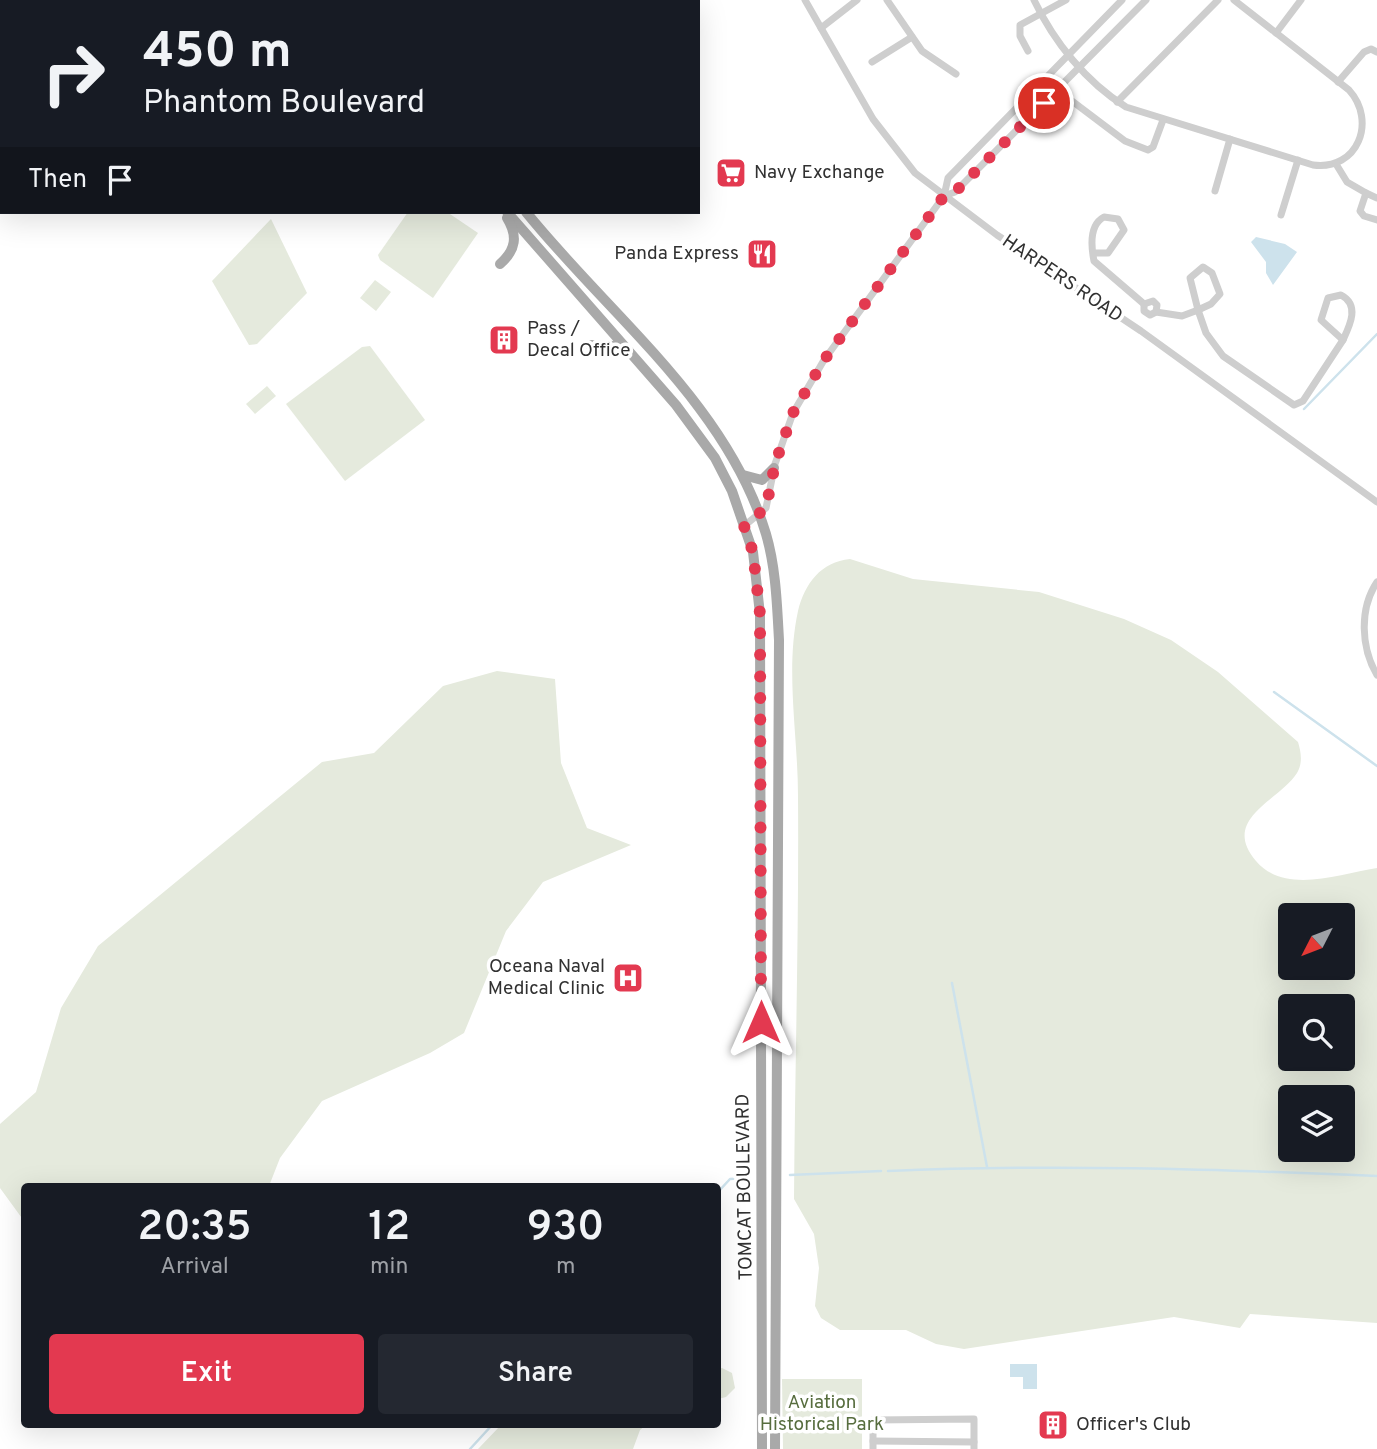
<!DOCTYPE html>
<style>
:root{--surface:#171b24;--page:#242831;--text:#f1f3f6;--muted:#9ea1a6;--accent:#e33950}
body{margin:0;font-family:Overpass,sans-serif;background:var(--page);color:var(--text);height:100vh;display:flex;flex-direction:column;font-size:26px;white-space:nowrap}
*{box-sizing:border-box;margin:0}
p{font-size:23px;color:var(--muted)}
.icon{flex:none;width:38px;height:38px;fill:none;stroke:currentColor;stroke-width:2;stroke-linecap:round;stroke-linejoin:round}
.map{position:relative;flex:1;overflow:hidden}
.panel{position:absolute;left:21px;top:1183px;width:700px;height:245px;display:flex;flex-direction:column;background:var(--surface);border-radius:7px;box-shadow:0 7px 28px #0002}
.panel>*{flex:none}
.hud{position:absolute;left:0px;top:0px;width:700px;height:214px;box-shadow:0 7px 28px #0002;background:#171b24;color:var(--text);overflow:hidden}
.needle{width:46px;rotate:228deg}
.fabs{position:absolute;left:1278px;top:903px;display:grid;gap:14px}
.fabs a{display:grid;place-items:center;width:77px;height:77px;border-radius:7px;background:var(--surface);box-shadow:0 7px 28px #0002;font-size:35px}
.pin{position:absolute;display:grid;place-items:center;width:60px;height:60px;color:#fff;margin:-30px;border:4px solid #fff;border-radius:50%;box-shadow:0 2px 7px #0007}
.me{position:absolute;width:77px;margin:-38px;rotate:0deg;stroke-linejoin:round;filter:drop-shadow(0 0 5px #0008)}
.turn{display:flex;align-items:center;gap:24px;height:147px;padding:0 28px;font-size:32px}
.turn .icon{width:91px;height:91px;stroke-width:2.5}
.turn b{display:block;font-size:49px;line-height:60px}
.then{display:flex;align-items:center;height:66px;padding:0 28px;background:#0003;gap:14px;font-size:26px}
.eta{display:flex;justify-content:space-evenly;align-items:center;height:119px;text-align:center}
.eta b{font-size:42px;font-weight:600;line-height:49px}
.button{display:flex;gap:14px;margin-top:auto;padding:14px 28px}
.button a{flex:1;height:80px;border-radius:7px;background:var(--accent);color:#fff;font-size:28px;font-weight:600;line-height:80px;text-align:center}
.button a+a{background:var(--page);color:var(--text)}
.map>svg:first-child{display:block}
.green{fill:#e5eadd;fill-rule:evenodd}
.water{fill:#cde2ec}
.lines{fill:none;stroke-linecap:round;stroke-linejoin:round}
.stream{stroke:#cde2ec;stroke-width:2.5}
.minor{stroke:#cecece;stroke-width:7}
.major{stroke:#a9a9a9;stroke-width:10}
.route{stroke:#e33950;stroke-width:12;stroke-dasharray:0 21.6}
.labels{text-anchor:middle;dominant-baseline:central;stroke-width:7;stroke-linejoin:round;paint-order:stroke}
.poi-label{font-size:19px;fill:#313131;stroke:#fff;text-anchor:start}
.street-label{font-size:19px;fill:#313131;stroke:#fff}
.park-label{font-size:19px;fill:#576d3e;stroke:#fff}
</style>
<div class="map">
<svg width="1377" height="1449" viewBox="0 0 1377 1449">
<rect width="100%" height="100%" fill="#fff"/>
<!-- green -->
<g class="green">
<path d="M0,0H109L2,2L0,90Z"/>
<path d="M408,212H447L478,233L433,298L380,260L378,255Z"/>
<path d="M271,219L307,293L257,344L249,345L212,281Z"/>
<path d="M375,280L391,292L376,311L360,298Z"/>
<path d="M370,346L425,420L345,481L286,404L362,347Z"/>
<path d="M267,386L276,396L255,414L246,404Z"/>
<path d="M850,559L913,579L1039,592L1124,619L1171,640L1218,672L1298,742C1301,752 1303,763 1297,773C1279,801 1220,819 1256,861C1285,895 1339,874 1377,868V1323L1250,1314L1240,1328L1174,1317L964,1349L936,1344L906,1330H840L821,1318L815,1306L819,1268L814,1234L794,1199C795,1065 799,930 798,796C798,735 785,671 798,611C805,583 821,562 850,559ZM1290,915H1342V968H1290ZM1290,1006H1342V1059H1290ZM1290,1097H1342V1150H1290Z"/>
<path d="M497,671L555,679L561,763L587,828L631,845L543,882L506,931L464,1033L430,1053L322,1101L280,1158L269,1186H24V1221L0,1188V1124L36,1092L61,1008L98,946L322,762L374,753L443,686Z"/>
<path d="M722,1368L732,1373L735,1388L726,1397L718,1399V1369Z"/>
<path d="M782,1379H862V1449H783Z"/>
<path d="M501,1425V1424L646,1425L640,1430L633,1449H478Z"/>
</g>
<!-- water -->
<g class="water">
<path d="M1256,237L1285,244L1297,252L1273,285L1266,273V262L1251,242Z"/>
<path d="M1010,1364H1037V1389H1023V1377H1010Z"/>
</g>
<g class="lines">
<!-- stream -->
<g class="stream">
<path d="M1304,409L1377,334"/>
<path d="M1274,692L1377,766"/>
<path d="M952,983L987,1167"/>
<path d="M888,1171C1052,1164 1214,1169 1377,1176"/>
<path d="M790,1175L881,1171"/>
<path d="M718,1192L730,1179L749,1178"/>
<path d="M470,1449L493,1424"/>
</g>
<!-- minor -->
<g class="minor">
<path d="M805,0L873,119L915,173L997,235L1141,331L1377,502"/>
<path d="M887,0L922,51L956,74"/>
<path d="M1034,0C1054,42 1086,82 1126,107L1313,165C1358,171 1377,121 1349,90L1234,0"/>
<path d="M821,28L857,0"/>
<path d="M1276,33L1301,0"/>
<path d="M1028,51L1020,36V25L1066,0"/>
<path d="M872,62L912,37"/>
<path d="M1338,82L1364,52L1371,49L1377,52"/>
<path d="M1072,101L1125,141L1148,150L1153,147L1163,120"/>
<path d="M1117,102L1218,0"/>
<path d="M1336,164L1347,182L1366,193"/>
<path d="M1215,191L1230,139"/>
<path d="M944,196L955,192L1146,0"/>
<path d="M1377,198L1366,193L1360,211L1364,216L1377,220"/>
<path d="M1281,215L1298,160"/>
<path d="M1093,253H1108L1124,230L1118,219L1104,217C1089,225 1091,246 1094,261L1144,304"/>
<path d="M1203,267L1212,273L1220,294L1211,304L1198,310L1190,278Z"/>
<path d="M1341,295C1360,305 1350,325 1343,340L1321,320L1328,298Z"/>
<path d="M1144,304V311L1150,315L1156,312L1182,316L1198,310L1206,333L1223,356L1294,405L1303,401L1343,340"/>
<path d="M1144,304L1153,301L1157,305L1156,312"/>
<path d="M744,526L766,508L775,464L793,413L824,360L944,196L948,178L1122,0"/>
<path d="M1377,582C1359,609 1361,648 1377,675"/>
<path d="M873,1441L974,1442"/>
<path d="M873,1449V1420L974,1419V1449"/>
</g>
<!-- major -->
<g class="major">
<path d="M320,0L323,2"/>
<path d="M345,0L347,2"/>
<path d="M115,2L117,0"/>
<path d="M141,2L143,0"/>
<path d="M0,102L2,101"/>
<path d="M0,125L2,124"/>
<path d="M507,212L676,405L715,458L732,491L753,552L760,614L762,1449"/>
<path d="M526,212C609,315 727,404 766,534C776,568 777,605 779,640L775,1449"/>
<path d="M500,264C516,250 518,236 507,218"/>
<path d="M590,345L614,346L627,352"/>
<path d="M743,475L762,480L774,468"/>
</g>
</g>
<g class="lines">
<!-- route -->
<path class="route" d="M761,1022L760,614L753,552L744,526L766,508L775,464L793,413L824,360L944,196L955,192L1044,103"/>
</g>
<!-- icons -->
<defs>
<g id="supermarket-square" transform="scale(1.575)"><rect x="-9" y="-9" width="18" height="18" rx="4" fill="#e33950" stroke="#fff"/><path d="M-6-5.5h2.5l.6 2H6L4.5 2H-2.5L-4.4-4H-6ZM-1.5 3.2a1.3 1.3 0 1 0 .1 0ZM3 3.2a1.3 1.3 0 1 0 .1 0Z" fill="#fff"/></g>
<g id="restaurant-square" transform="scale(1.575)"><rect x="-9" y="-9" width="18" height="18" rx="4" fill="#e33950" stroke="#fff"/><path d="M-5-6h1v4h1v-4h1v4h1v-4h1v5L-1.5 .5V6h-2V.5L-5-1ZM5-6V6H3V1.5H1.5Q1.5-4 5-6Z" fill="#fff"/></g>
<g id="building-square" transform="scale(1.575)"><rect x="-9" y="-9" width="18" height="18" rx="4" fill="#e33950" stroke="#fff"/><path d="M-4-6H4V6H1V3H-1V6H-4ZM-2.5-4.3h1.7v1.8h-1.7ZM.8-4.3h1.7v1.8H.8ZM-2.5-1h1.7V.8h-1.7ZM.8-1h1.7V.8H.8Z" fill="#fff"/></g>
<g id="hospital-square" transform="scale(1.575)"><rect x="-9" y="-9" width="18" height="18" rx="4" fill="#e33950" stroke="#fff"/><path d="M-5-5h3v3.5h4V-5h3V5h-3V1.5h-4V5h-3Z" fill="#fff"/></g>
</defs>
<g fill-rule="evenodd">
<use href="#supermarket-square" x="731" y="173"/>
<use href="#restaurant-square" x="762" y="254"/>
<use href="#building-square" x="504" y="340"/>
<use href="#hospital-square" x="628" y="978"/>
<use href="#building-square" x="1053" y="1425"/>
</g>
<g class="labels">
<!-- poi labels -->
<g class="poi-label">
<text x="754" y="173">Navy Exchange</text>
<text x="739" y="254" text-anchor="end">Panda Express</text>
<text x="527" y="329">Pass /<tspan x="527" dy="22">Decal Office</tspan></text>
<text x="605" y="967" text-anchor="end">Oceana Naval<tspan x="605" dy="22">Medical Clinic</tspan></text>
<text x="1076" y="1425">Officer's Club</text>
</g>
<!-- street labels -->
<g class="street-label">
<text transform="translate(1062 279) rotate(34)">HARPERS ROAD</text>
<text transform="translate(745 1187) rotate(-91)">TOMCAT BOULEVARD</text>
</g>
<!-- park labels -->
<g class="park-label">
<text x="822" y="1403">Aviation<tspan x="822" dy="22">Historical Park</tspan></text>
</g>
</g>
</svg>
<div class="fabs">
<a><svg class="needle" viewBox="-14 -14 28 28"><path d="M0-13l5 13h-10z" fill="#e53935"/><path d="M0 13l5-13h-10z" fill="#9ea1a6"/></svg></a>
<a><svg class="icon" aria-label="search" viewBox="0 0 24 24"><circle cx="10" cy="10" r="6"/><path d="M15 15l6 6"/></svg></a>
<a><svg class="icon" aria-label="layers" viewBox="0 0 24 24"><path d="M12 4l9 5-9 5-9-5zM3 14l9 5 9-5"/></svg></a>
</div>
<div class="pin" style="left:1044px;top:103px;background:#d93025"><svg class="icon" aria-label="arrive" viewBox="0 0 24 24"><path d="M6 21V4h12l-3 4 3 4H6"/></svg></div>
<svg class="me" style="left:761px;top:1022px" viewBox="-20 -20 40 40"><path d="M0-17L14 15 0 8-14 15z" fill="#e33950" stroke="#fff" stroke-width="4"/></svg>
<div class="hud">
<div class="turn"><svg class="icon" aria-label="right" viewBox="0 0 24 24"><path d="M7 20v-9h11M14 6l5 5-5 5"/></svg><div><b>450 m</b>Phantom Boulevard</div></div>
<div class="then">Then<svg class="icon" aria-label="arrive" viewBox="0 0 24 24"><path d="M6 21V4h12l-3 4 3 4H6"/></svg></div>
</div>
<section class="panel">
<div class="eta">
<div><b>20:35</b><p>Arrival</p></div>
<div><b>12</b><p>min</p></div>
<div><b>930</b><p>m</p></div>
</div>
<div class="button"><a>Exit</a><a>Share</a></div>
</section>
</div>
